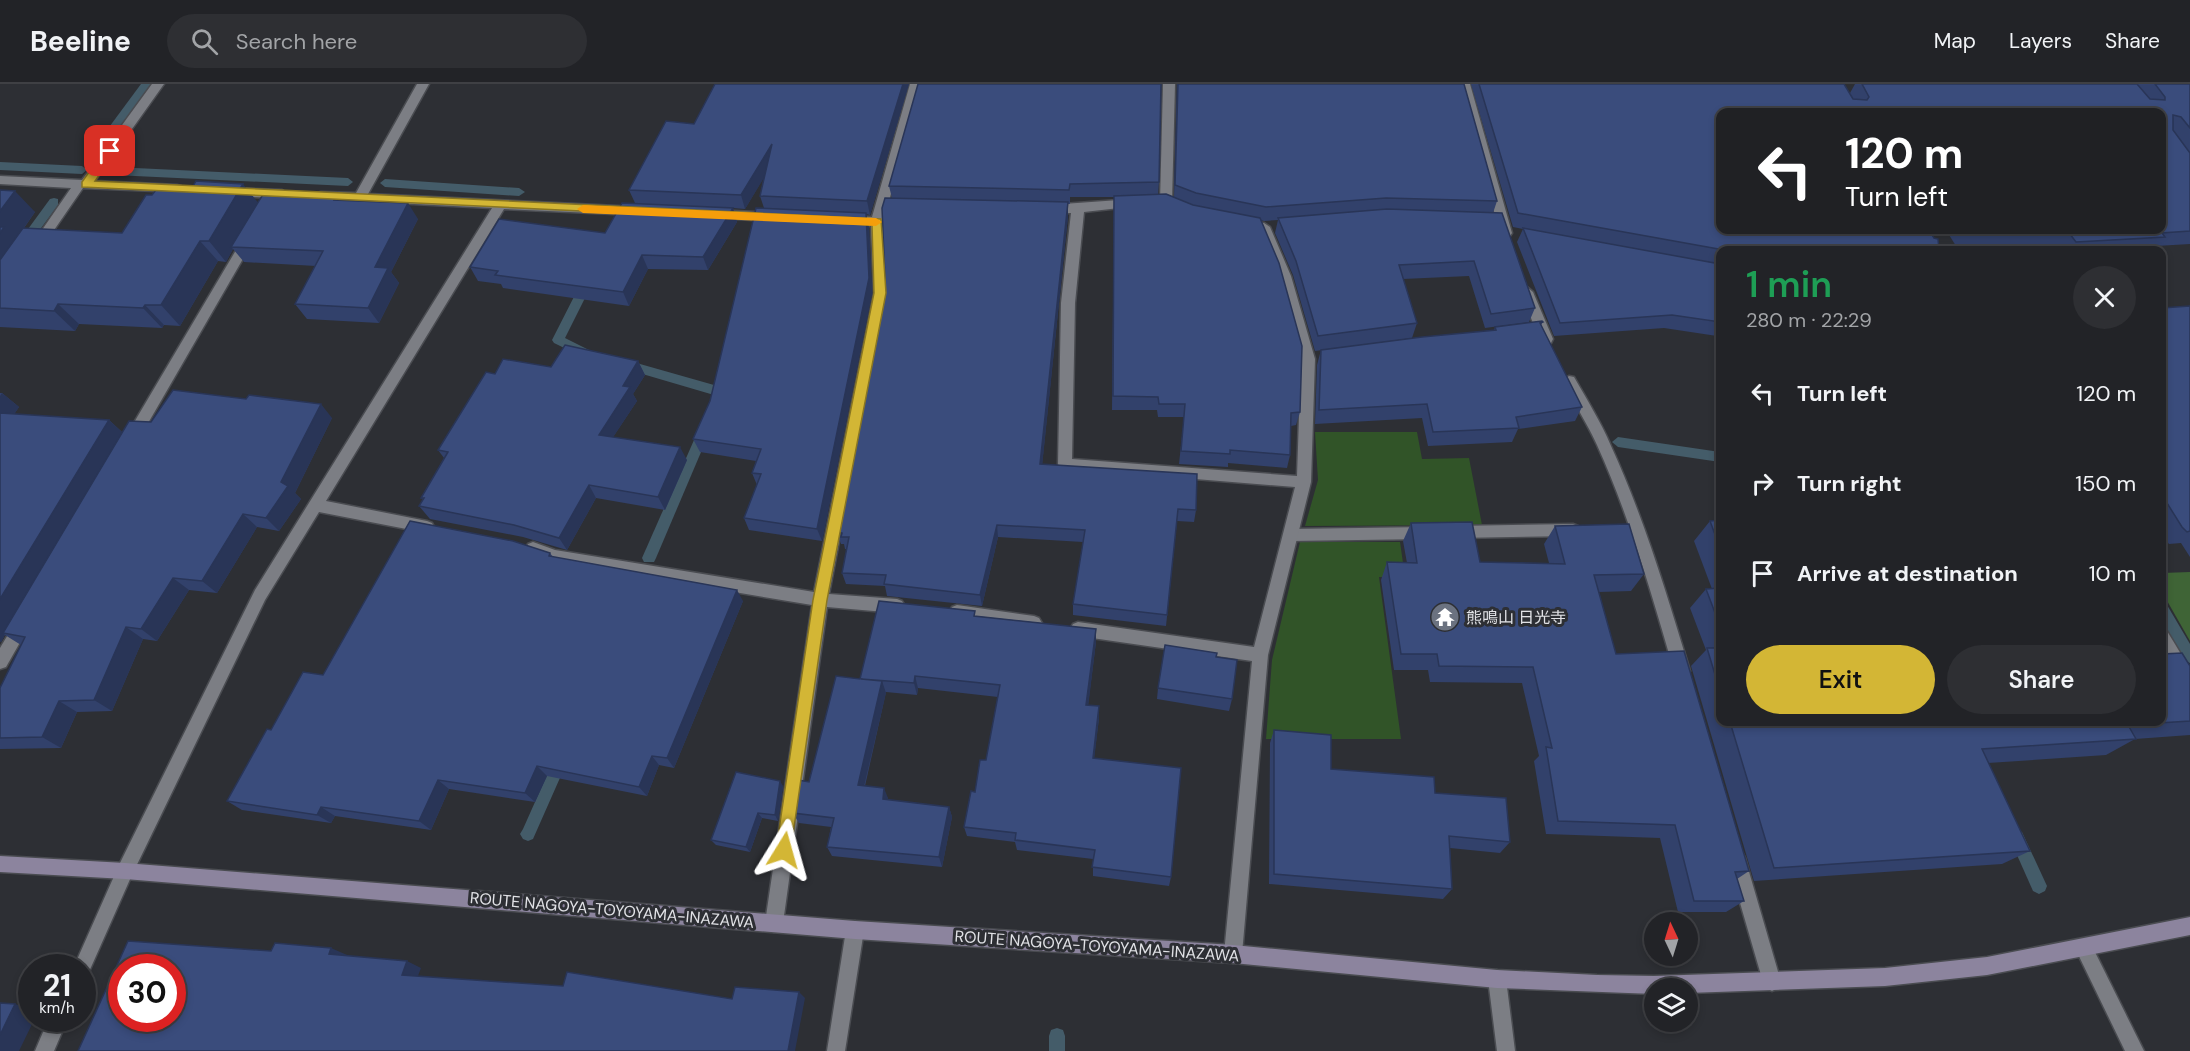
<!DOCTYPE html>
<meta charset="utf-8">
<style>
:root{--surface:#222327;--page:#2e2f33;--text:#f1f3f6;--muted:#a2a4a7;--line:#3f4044;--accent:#d3b635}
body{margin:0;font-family:"DM Sans","Noto Sans JP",sans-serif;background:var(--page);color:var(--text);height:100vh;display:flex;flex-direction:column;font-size:22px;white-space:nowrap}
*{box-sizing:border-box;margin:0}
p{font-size:20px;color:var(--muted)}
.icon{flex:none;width:33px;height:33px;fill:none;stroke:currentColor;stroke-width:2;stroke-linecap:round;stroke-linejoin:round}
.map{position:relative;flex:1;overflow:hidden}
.side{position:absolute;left:1716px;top:162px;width:450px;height:480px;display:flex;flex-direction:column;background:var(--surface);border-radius:12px;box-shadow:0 3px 9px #0003,0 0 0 2px var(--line)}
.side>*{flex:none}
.hud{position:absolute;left:1716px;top:24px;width:450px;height:126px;border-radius:12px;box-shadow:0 3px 9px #0003,0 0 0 2px var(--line);background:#202124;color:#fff;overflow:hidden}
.needle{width:39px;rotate:356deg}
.tools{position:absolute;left:1644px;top:828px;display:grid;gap:12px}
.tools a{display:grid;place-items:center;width:54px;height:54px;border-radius:50%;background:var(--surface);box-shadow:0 3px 9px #0003,0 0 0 2px var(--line);font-size:30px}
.speed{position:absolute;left:18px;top:870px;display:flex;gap:12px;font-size:30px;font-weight:700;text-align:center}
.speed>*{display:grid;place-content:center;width:78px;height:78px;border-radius:50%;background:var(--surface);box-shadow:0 3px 9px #0003,0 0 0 2px var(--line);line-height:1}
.speed small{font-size:15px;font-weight:400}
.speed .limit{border:9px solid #d22;background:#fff;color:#111}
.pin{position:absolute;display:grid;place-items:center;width:51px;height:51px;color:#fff;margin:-26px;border-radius:12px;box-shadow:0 3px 9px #0006}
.me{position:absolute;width:66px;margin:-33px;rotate:8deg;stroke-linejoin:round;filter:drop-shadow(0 0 4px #0008)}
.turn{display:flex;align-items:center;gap:21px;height:126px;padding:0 30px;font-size:27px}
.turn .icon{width:78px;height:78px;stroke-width:2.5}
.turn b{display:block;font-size:42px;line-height:51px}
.round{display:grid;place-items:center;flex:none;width:63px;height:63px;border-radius:32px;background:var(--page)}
.overview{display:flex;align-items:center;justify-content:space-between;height:102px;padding:0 30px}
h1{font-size:36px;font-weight:600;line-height:45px;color:#1e9e55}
.cta{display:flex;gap:12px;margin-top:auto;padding:12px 30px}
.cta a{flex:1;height:69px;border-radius:36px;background:var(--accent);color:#111;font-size:24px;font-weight:600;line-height:69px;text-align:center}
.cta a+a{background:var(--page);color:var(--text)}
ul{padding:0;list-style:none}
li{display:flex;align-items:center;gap:18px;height:90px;padding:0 30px}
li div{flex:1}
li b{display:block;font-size:22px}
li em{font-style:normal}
header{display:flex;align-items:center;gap:36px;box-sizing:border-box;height:84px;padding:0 30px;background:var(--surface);border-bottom:2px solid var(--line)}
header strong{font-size:28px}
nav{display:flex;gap:33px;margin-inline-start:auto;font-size:21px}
.search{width:420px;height:54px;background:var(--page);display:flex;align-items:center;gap:15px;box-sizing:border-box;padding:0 21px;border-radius:33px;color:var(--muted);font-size:22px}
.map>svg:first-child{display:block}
.green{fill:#315428}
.forest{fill:#3f6436}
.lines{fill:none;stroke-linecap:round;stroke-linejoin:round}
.stream{fill:#445c69;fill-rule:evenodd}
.lane-casing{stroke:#4a4c51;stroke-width:3}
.street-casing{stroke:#4a4c51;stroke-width:3}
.secondary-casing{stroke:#4a4c51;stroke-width:3}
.lane{fill:#7c7e84;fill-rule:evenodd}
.street{fill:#7c7e84;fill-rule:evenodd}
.secondary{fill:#8c849e;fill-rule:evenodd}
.wall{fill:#32416b}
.shaded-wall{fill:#293557}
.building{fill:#3a4c7c;stroke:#293557;stroke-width:1.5;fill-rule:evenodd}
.route{fill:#d3b635;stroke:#897622;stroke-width:1.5}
.slow{fill:#f59e0b}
.labels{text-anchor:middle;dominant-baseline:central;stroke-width:6;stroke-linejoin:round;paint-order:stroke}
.poi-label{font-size:16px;fill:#e1e2e6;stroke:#2d2f34;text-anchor:start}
.street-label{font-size:16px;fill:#e1e2e6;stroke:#2d2f34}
</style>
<header>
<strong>Beeline</strong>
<div class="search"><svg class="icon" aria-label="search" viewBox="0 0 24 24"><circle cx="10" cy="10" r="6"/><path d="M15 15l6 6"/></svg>Search here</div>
<nav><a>Map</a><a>Layers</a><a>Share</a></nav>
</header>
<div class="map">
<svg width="2190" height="967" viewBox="0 0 2190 967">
<rect width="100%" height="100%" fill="#2d2f34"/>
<!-- green -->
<g class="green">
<path d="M1315,348H1417L1422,375L1469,374L1482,441L1305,442L1318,396Z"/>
<path d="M1300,458H1400L1405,493H1379L1401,655H1266L1272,576Z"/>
</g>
<!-- forest -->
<path class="forest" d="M2190,488V557L2162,508V489Z"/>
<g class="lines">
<!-- stream -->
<g class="stream">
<path d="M141,0H151L95,79H87V73Z"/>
<path d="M0,78L82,82L87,86L82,90L0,86Z"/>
<path d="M114,83L348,94L353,98L348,102L114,91L109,87Z"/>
<path d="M385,95L519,104L525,108L519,112L385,103L380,99Z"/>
<path d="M54,114L58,115V121L28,162H20V156L50,115Z"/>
<path d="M586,196L592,200L565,254L589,266L591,269L589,272L585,274L554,259L552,256L582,197Z"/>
<path d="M626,276L721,303L727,308L722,318L718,320L712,315L714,311L622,284L620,281L622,278Z"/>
<path d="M704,342L710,347L656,474L654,478H644L642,474L698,347Z"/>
<path d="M1618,353L1720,368V378L1618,363L1612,358Z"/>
<path d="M2162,519L2167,521L2190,560V579L2185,577L2162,537Z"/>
<path d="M560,671L565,673L567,678L533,755L528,757L523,755L520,750L523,745L555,673Z"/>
<path d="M2017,746L2022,748L2047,802L2045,807L2039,810L2033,807L2009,753L2012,748Z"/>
<path d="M1057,944L1063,946L1065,952V967H1049V952L1051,946Z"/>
</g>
<!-- lane casing -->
<g class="lane-casing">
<g id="lane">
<path d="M1573,440L1578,442L1580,446L1578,450L1573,452L1456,454L1451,452L1449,448L1451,444L1456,442Z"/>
<path d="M1426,443L1431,445L1433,449L1431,453L1426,455L1291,457L1286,455L1284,451L1286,447L1291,445Z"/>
</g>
</g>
<!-- street casing -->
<g class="street-casing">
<g id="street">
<path d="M152,0H164L95,97L177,101L181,102V108L83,104L41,165H33L31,162L33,159L71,104L0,100V92L82,96Z"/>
<path d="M417,0H429L368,110L638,123L644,127L638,131L504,125L326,417L427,437L432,439L434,443L432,447L427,449L319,428L265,516L131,793L88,890L82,893V884H73L76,878L119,781L255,506L492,124L317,115V109L321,108L356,109Z"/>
<path d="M910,0H922L883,138L886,209L829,510L897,515L902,517L905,522L902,527L897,529L827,523L783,839L780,845L774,848L768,845L765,839L812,521L555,478L528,468L526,464L528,460L533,458L555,466L814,508L874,209L871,142L848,140L842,136L848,132L872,133Z"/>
<path d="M1163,0H1175L1172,118L1166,122L1160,118Z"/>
<path d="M1458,0H1470L1512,149L1510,152H1502L1500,149Z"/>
<path d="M231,104L282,106L288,110L282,114L231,112L225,108Z"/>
<path d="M1133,115L1137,116L1139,119L1137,122L1084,128L1075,219L1072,375L1297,392L1301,275L1279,192L1259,147L1239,142L1237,139L1239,136L1264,139L1270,143L1291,192L1315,275L1311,398L1268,571L1242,870L1239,876L1233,879L1227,876L1224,870L1252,577L1078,552L1073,550L1070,545L1073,540L1078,538L1254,563L1295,403L1060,384L1058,380L1061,219L1071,129H1049L1043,125L1049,121Z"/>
<path d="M716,126L773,129L779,133L773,137L716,134L710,130Z"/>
<path d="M249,149L255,154L136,360H126L124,356L126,352L245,151Z"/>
<path d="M1527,203L1533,208L1553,255L1551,259L1546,260L1539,255L1521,208Z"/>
<path d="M1569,292L1574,293C1587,316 1601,338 1611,362C1644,434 1667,511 1690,587L1688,592L1682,594L1676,592L1674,587C1652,511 1630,434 1597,361C1587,339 1574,319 1562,297Z"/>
<path d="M957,521L1034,532L1039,534L1042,539L1039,544L1034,546L957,535L952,533L949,528L952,523Z"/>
<path d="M23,532L28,534L31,539L6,583L0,585V564L18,534Z"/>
<path d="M2162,545L2167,547L2190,585V606L2184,604L2162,565Z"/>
<path d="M1736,766L1742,768L1745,774L1781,898L1778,904L1772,907L1766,904L1763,898L1727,774L1730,768Z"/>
<path d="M855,837L861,840L864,846L845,967H827L846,846L849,840Z"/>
<path d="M2084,855L2090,858L2144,967H2125L2075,864L2078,858Z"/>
<path d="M1497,886L1503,889L1506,895L1515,967H1497L1488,895L1491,889Z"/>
<path d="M49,934H68L54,967H35Z"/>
</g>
</g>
<!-- secondary casing -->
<g class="secondary-casing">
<path id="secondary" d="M0,772L125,779L855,837L1233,861L1497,886L1597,891L1654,892L1885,884L1987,873L2190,833V851L1987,891L1885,902L1688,909V904H1654V910L1497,904L1233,879L855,855L125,795L0,788Z"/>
</g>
<!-- lane -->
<use href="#lane" class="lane"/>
<!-- street -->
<use href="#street" class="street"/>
<!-- secondary -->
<use href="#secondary" class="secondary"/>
</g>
<!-- wall -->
<g class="wall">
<path d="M909,0L870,131L866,130L869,144L872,209L822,457L749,446L744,434L757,401L752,389L756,377L700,368L693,355L710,317L764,124L760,112L764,93L745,125L733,124L737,138L708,186L648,185L629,222L503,204L501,200L478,197L470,183L605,149L635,119L629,106L694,40Z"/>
<path d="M1177,0H1464L1497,117L1493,129L1535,224L1529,238L1485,244L1469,192L1403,195L1417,239L1412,254L1315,267L1293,191L1275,149L1278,136L1264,137L1260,136L1300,328L1296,341L1291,342L1290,371L1287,384L1228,379V383L1179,380L1184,333H1158L1157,326H1112L1114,113H1070V120H1068V132L1042,381L1196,426L1194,438L1177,437L1166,542L1073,531V520L1083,458L998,453L982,522L887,512L885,502L846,500L842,489L847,465H845L844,460H841L837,448L885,195L892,114L889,102L1159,98L1158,110L1174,113Z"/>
<path d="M1471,0H1844L1850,9L1855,0H2190V160L2156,162L2152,166H2060L2058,163L2048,164L2046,160L1956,162L1946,146H2162L1720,28L1939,166H1720V315L1717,252L1664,244L1554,252L1517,158L1523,145L1513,143Z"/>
<path d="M0,106L35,128L24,144L122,149L258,119L341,116L418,135L391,188L399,199L379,239L307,235L295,220L316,182L244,178L233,165L226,178L218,177L180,242L164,241L162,244L79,240L75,247L0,243Z"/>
<path d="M2190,222V473L2181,459L2169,460L2162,452V224Z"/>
<path d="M1543,238L1541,241L1582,323L1575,337L1518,345L1512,358L1428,362L1422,334L1315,340L1317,281L1321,266L1494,246L1495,243Z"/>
<path d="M638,277L645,291L633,310L637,317L613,353L687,376L665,426L596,414L567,466L523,453L430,435L419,422L423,416L421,414L444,374L438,366L495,290L551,283Z"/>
<path d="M0,309H2L19,323L14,330L109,336L122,348L151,338L332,334L295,409L301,415L279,447L257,443L217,509L189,506L157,557L143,555L112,627L77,628L61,664L0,665V604L21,561L5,551L1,558L0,557Z"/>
<path d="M1720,436V638H2162L2190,582V651L2135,655L2106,671L1988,679L2030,767L2002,780L1754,797L1691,582L1706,566L1690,524L1706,505H1712L1694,457L1710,437Z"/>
<path d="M1411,439L1480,478L1549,479L1544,460L1555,442L1644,490L1631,507L1599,508L1616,570L1749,787L1737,795L1744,817L1726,828H1678L1660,754L1546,750L1534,677L1539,672L1522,599L1430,598L1428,586H1394L1381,496L1387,478L1407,479L1403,457Z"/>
<path d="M550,469L553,473L743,517L674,684L659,681L647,712L547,692L535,718L449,705L431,746L335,732L331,739L242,726L227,717L271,646L323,591Z"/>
<path d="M976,532L1096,545V558L1088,621L1099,622V634L1094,674L1171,793L1169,802L1093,792V775L1017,766L1015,758L967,752L964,743L975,708L986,676L998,613L918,604L917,611L886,608L865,702L888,714V716L949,723L952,733L942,783L832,772L827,763L831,743L799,739L793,729L809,698L860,595Z"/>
<path d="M1216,573L1232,615L1229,627L1157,615L1158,604Z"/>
<path d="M1274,646L1331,685L1435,709L1510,758L1500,769L1450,764L1452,805L1443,815L1269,800L1270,659Z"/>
<path d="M783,702L778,737L762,734L750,768L716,761L711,756Z"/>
</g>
<!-- shaded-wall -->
<g class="shaded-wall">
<path d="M903,0H909L870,131L867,117Z"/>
<path d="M772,60L776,74L745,125L741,111Z"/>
<path d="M243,100L260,121L231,163L233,165L226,178L209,157Z"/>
<path d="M15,107L35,128L16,155L0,199V127Z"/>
<path d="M337,110L347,126L334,116Z"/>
<path d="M1068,118V132L1041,393L1040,380Z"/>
<path d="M408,119L418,135L391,188L399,199L379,239L368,224L375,183Z"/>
<path d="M733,124L737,138L708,186L703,173Z"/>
<path d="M866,129L869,144L872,209L822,457L817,445Z"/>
<path d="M200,157L218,177L180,242L161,221Z"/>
<path d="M642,171L648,185L629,222L623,208Z"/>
<path d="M58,220L79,240L75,247L54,227Z"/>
<path d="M145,221L164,241L162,244L143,224Z"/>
<path d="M638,277L645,291L633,310L637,317L606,364L599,351L623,302Z"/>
<path d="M2,309L19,323L6,343L0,338V312Z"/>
<path d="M321,320L332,334L295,409L301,415L279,447L266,434L281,398Z"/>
<path d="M109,336L124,350L3,549L5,551L1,558L0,557V515Z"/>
<path d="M680,363L687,376L665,426L658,413Z"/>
<path d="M589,401L596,414L567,466L559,454Z"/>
<path d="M243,430L257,443L217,509L202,497Z"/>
<path d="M997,441L998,453L982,522L980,511Z"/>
<path d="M173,494L189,506L157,557L141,545Z"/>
<path d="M737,506L743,517L674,684L667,674Z"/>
<path d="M126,543L143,555L112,627L94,616Z"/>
<path d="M1096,545V558L1087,632L1086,621Z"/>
<path d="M915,592L918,604L917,611L914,599Z"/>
<path d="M882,597L886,609L862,711L858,701Z"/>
<path d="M59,617L77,628L61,664L42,653Z"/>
<path d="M1099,622V634L1093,685V674Z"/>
<path d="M652,672L659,681L647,712L639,703Z"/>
<path d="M537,682L547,692L535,718L525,709Z"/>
<path d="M438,696L449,705L431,746L419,737Z"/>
<path d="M780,697L783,702L778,737L775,731Z"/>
<path d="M884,704L888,714L887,726L883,715Z"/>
<path d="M321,723L335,732L331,739L317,731Z"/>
<path d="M949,723L952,733L942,783L939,773Z"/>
<path d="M758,729L762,734L750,768L746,763Z"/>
<path d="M331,864L347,871L344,877L329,870Z"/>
<path d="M407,877L421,884L416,897L402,891Z"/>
<path d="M799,908L805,914L795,967H788Z"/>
<path d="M15,920L32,925V934H35L19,967H0V951Z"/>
</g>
<!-- building -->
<g class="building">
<path d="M715,0H903L867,117L760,112L772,60L741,111L629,106L666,37L694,40Z"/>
<path d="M918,0H1161L1159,98L1070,100L1069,106L889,102Z"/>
<path d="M1178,0H1464L1497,117L1386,114L1266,123L1196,109L1175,101Z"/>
<path d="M1479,0H1844L1853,15L1867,16L1869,13L1862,0H2137L2150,15L2165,16V13L2155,0H2190V44L2181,33L2173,31V46L2190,69V147L2162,149L2165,153L2076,158L2070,150H2060L2058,146L1967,148L1965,146H2162V28H1720V146H1929L1934,154L1938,155L1939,166H1724L1518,129Z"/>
<path d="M196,97L243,100L209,157H200L161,221H145L143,224L58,220L54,227L0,224V176L23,144L122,149L146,111H152L159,102L192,104Z"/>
<path d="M0,106L15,107L0,127Z"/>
<path d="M265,107L337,110L334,116L408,119L375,183L388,184L368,224L295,220L323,167L231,163Z"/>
<path d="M1166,110L1193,121L1260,134L1279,179L1302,262L1300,328L1291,329L1290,371L1230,366V370L1181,367L1185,320H1159L1158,313L1113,312L1114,112Z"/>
<path d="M885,114L1068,118L1040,380L1197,390L1196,426L1178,425L1167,531L1073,520L1085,446L997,441L980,511L884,500L886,491L842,489L849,453H841L842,449L837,448L885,195L882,124Z"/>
<path d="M622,119L733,124L703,173L642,171L623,208L495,191L498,187L470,183L499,135L605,149Z"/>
<path d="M756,124L866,129L869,194L817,445L744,434L761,390L752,389L761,365L693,355L710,317Z"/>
<path d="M1387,125L1502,129L1535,224L1491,230L1474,177L1399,181L1417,239L1318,252L1296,177L1278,134Z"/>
<path d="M0,143H4L0,149Z"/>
<path d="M1523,144L1720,180V238L1672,231L1560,239Z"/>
<path d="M2190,222V447L2187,448L2182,443L2162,411V224Z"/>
<path d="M1542,237L1543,238L1540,239L1582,323L1516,333L1519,344L1433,348L1427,320L1319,326L1321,266L1422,253L1496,246L1495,243Z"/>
<path d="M565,261L638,277L623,302L630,303L599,351L680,363L658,413L589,401L559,454L514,441L419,422L424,414H421L448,368L438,366L486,288L495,290L503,275L551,283Z"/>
<path d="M173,306L246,315L249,311L321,320L281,398L288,402L266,434L243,430L202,497L173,494L141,545L126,543L94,616L59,617L42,653L0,654V604L25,553L3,549L129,337L151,338Z"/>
<path d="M0,329L109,336L0,515Z"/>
<path d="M1720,436V464L1710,437Z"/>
<path d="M410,437L513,457L550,469L549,472L737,506L667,674L652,672L639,703L537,682L525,709L438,696L419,737L321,723L317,731L227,717L267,645L271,646L303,588L323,591Z"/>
<path d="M1472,438L1480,478L1565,480L1555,442L1629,440L1644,490L1594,491L1616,570L1684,567L1749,787L1735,788L1744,817H1694L1675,741L1558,737L1546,663L1552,664L1533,583L1439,582L1437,570H1401L1387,478L1417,479L1411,439Z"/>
<path d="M1720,504V542L1706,505Z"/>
<path d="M879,517L975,527L974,532L1096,545L1086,621L1099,622L1093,674L1181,684L1171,793L1092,783L1095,766L1015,756L1016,749L964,743L971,707L975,708L980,676H986L1000,601L915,592L914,599L861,595L882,597L858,701L884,704L883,715L949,723L939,773L827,763L834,734L793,729L798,696L809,698L836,592L860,595Z"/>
<path d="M1165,561L1217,569L1216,573L1237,576L1232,615L1158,604Z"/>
<path d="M1707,564H1720V607Z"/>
<path d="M2182,569L2190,582V637L2128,641L2136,655L1982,665L2030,767L1774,784L1730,638H2162V570Z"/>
<path d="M1274,646L1331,651V685L1434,693L1435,709L1506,714L1510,758L1449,752L1452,805L1274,790Z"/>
<path d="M736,688L780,697L775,731L758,729L746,763L711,756Z"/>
<path d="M128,857L271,867L275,859L331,864L329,870L407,877L402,891L563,902L567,888L732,915L735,903L799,908L788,967H78ZM122,884H172V934H122Z"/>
<path d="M0,919L15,920L0,951Z"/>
</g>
<!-- route -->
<path class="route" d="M110,63L116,67L95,97L881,135L886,209L827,516L790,771L784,773L779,771L776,766L813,516L874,209L872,141L82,103V98L106,64Z"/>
<!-- slow -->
<path class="slow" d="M583,121L876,134L882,138L876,142L583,129L577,125Z"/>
<!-- icons -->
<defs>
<g id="temple-disc" transform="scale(1.5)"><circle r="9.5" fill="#6b7280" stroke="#2d2f34"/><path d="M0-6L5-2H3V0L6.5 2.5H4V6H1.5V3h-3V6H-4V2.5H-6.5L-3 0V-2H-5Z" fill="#fff"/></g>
</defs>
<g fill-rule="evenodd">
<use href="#temple-disc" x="1445" y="533"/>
</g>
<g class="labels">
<!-- poi labels -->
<g class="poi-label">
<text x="1466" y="533">熊鳴山 日光寺</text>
</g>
<!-- street labels -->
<g class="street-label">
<text transform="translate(612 826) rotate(5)">ROUTE NAGOYA-TOYOYAMA-INAZAWA</text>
<text transform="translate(1097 862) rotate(4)">ROUTE NAGOYA-TOYOYAMA-INAZAWA</text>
</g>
</g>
</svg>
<div class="tools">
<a><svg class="needle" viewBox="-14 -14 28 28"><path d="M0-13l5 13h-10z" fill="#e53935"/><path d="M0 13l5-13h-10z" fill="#a2a4a7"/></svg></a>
<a><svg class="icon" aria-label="layers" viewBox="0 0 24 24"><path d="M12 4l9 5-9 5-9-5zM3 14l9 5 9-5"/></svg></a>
</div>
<div class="speed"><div>21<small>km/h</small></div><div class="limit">30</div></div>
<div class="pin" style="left:110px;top:67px;background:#d93025"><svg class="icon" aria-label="arrive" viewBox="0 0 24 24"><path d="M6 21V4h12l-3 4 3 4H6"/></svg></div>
<svg class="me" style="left:784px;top:766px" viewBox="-20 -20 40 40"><path d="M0-17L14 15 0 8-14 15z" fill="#d3b635" stroke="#fff" stroke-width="4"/></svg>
<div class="hud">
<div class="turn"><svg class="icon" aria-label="left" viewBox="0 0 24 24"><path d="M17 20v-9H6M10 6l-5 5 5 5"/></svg><div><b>120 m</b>Turn left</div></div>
</div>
<section class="side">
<div class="overview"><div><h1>1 min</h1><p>280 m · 22:29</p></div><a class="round"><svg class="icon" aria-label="close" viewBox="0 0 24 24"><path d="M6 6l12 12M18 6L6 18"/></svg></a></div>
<ul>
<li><svg class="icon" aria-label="left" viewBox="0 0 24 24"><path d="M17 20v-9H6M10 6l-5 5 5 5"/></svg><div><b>Turn left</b></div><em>120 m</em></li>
<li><svg class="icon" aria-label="right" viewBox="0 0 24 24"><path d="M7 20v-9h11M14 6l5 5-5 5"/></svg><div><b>Turn right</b></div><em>150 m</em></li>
<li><svg class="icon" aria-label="arrive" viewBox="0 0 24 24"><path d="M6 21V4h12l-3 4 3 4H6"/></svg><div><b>Arrive at destination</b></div><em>10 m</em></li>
</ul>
<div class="cta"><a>Exit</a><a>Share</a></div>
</section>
</div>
